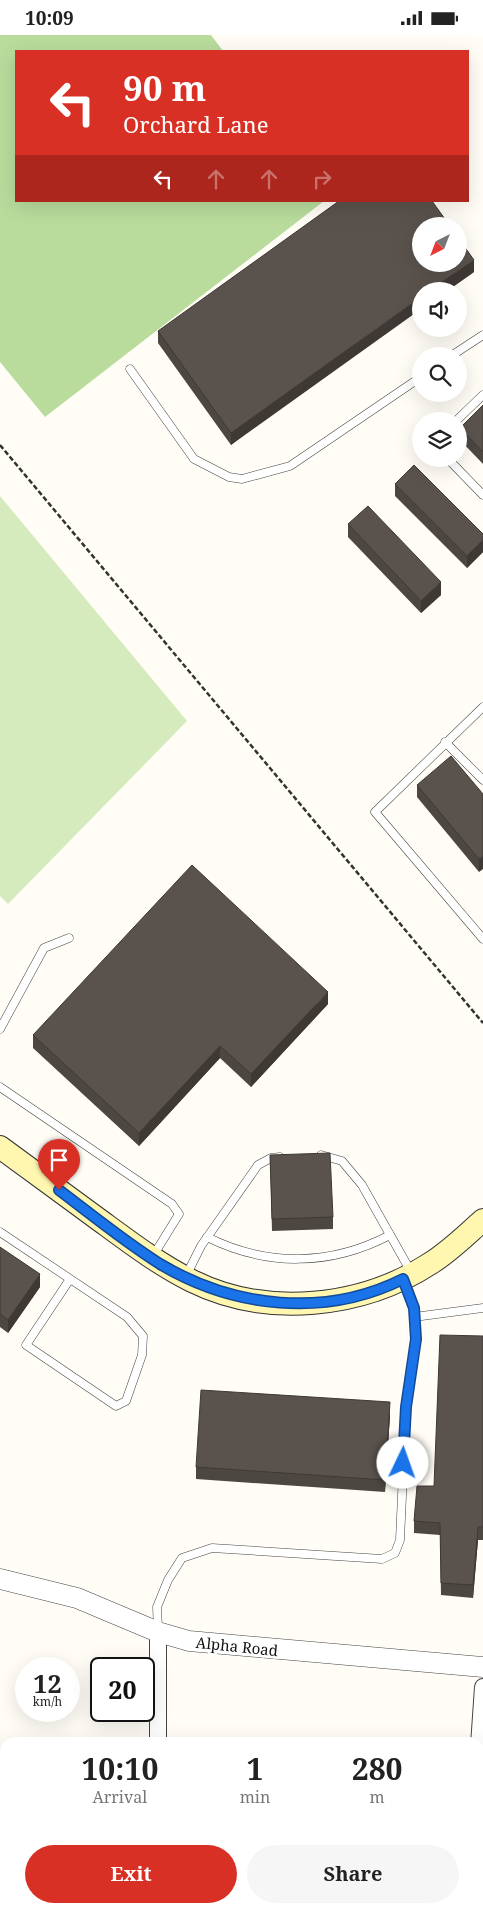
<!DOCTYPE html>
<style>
:root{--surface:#fff;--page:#f6f6f6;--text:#222;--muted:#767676;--accent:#d93025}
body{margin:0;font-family:"Noto Serif",serif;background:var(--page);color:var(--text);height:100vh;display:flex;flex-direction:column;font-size:19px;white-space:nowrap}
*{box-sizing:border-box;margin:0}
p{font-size:16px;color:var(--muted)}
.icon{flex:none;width:28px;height:28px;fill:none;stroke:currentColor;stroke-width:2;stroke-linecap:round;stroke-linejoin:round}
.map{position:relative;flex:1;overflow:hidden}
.details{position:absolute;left:0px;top:1702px;width:484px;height:176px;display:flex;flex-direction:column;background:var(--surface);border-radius:15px 15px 0 0;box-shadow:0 5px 20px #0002}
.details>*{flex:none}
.banner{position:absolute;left:15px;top:15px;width:454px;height:152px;border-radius:0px;box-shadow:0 5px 20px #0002;background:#d93025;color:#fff;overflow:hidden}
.needle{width:32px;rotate:222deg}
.fabs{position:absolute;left:412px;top:182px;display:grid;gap:10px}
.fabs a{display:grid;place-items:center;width:55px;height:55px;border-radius:50%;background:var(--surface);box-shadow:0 5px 20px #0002;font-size:25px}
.speed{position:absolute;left:15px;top:1622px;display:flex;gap:10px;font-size:25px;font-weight:700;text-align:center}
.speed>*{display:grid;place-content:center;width:65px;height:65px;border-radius:50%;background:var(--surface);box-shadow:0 5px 20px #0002;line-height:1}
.speed small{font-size:12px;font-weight:400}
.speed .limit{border:2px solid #111;border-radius:8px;background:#fff;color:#111}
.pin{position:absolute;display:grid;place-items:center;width:42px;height:42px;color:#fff;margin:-51px -21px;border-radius:50% 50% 50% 0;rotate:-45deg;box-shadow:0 0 5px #0007}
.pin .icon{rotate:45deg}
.me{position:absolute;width:55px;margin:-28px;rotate:3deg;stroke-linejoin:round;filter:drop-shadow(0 0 4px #0008)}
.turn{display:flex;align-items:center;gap:18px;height:105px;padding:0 25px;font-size:22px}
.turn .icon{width:65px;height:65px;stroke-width:2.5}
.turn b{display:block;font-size:35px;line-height:42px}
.lanes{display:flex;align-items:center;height:48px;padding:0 25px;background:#0003;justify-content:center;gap:25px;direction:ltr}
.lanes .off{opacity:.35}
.eta{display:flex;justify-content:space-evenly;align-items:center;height:85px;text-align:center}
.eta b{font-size:30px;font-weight:700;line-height:35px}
.action{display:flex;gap:10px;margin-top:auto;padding:10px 25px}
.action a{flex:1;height:58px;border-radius:30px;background:var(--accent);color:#fff;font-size:20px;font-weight:700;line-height:58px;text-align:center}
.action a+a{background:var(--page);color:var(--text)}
.status{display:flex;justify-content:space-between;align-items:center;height:35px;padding:0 25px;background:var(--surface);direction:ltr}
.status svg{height:14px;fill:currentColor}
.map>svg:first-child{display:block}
.green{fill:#d5ebbd}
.forest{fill:#b9dc9c}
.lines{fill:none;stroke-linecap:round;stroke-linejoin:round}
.service-casing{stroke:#444;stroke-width:9}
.minor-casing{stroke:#444;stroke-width:18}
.tertiary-casing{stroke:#444;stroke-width:21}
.secondary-casing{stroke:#333;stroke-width:24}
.path{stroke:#333;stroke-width:2.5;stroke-dasharray:5 2.5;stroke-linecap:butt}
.service{stroke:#fff;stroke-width:8}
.minor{stroke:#fff;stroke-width:16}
.tertiary{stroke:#fff;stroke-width:20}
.secondary{stroke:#fff6b0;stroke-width:22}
.wall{fill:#4d4742}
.shaded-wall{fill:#3f3936}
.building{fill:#5a524d;stroke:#3f3936}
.route-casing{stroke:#114b97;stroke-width:12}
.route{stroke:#1a73e8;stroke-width:9}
.labels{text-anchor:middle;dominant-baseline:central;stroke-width:5;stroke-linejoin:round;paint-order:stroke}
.street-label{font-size:15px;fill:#111;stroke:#fff}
</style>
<div class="status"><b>10:09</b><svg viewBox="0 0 49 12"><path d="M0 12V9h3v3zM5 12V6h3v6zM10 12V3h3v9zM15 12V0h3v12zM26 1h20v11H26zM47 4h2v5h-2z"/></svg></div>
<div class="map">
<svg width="483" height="1878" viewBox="0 0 483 1878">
<rect width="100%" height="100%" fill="#fffdf5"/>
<!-- green -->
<path class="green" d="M0,461L187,686L8,869L0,861Z"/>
<!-- forest -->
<path class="forest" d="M0,0H211L223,16H16V166H324L45,382L0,327Z"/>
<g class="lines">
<!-- service casing -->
<g class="service-casing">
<g id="service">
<path d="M451,321L483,300"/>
<path d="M130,334L194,424L229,442L242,444L290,431L421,342"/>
<path d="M456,386L483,360"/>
<path d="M448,424L483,460"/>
<path d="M483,672L375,777L483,904"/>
<path d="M445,707L483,745"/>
<path d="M0,994L44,913L69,903"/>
<path d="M0,1052L172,1169L179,1179L153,1221"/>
<path d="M321,1120L342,1126L362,1150L411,1237"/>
<path d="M0,1197L127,1282L143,1301L142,1320L126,1366L116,1371L26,1310L70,1244"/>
<path d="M207,1202C267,1232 331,1231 390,1200"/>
<path d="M186,1241L201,1211L258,1130L271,1123L280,1122"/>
<path d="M414,1282L483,1273"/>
<path d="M158,1595L157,1572L168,1545L182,1523L212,1513L382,1524L395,1518L400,1505L406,1372L416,1304L414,1273L404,1245"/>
</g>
</g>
<!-- minor casing -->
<g class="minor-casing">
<g id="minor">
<path d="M158,1597V1708"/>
<path d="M479,1710L483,1652"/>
<path d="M479,1757L483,1758"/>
<path d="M132,1878L133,1874"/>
<path d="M465,1878V1874"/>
</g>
</g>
<!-- tertiary casing -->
<g class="tertiary-casing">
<path id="tertiary" d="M0,1544L77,1563L158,1597L189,1606L483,1632"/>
</g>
<!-- secondary casing -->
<g class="secondary-casing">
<g id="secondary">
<path d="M0,1112C33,1136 65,1160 98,1184C128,1206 158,1229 192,1246C267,1283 362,1273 431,1228C450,1216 466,1200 483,1185"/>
<path d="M0,1751L5,1762"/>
<path d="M53,1874L55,1878"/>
</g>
</g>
<!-- path -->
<path class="path" d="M0,410L483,988"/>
<!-- service -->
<use href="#service" class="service"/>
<!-- minor -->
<use href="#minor" class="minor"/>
<!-- tertiary -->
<use href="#tertiary" class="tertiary"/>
<!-- secondary -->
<use href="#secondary" class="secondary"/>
</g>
<!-- wall -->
<g class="wall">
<path d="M474,237L447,256H421L231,410L158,308V296Z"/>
<path d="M483,370V429L460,405V393Z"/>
<path d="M395,449L483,499V517L467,533L395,461Z"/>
<path d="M348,489L441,560L421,578L348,502Z"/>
<path d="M417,750L483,759L479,837L417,762Z"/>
<path d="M328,969L251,1052L220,1023L139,1111L33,1013V1000Z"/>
<path d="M270,1120L333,1182V1194L272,1196Z"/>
<path d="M0,1212L40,1252L8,1298L0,1292Z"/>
<path d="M483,1301V1505H478L473,1563L441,1560L440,1500L414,1498V1486L434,1451Z"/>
<path d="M390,1380L385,1457L196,1444V1432Z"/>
</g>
<!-- shaded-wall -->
<g class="shaded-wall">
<path d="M474,225V237L447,256H429Z"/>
<path d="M421,262V274L231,410V398Z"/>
<path d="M483,505V517L467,533V521Z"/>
<path d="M441,547V560L421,578V566Z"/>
<path d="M483,821V834L479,837V824Z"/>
<path d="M328,957V969L251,1052V1039Z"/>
<path d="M220,1011V1023L139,1111V1098Z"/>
<path d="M40,1239V1252L8,1298V1285Z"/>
<path d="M390,1367V1380L385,1457V1445Z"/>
<path d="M478,1492V1505L473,1563V1550Z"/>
</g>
<!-- building -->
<g class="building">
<path d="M339,166H432L450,191H421V229H459V204L474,225L429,256H421V262L231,398L158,296Z"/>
<path d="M483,370V417L460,393Z"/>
<path d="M414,430L483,499V505L467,521L395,449Z"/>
<path d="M368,471L441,547L421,566L348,489Z"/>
<path d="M451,721L483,759V821L479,824L417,750Z"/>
<path d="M192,830L328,957L251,1039L220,1011L139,1098L33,1000Z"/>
<path d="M330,1118L333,1182L272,1184L270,1120Z"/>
<path d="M0,1212L40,1239L8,1285L0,1279Z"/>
<path d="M440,1300L483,1301V1492H478L473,1550L441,1548L440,1488L414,1486L417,1451H434Z"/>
<path d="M201,1355L390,1367L385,1445L196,1432Z"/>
<path d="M212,1874H251L250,1878H211Z"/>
</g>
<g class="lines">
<!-- route casing -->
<g class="route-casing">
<path id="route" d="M59,1155C92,1180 125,1207 160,1229C234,1273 325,1283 403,1244L414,1273L416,1304L406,1372L403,1428"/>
</g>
<!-- route -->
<use href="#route" class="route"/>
</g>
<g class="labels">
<!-- street labels -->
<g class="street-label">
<text transform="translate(237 1611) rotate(6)">Alpha Road</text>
</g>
</g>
</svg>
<div class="fabs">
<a><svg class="needle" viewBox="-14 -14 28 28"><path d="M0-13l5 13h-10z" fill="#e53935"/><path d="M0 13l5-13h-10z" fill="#767676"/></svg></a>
<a><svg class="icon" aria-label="sound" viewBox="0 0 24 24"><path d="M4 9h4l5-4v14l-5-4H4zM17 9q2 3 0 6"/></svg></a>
<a><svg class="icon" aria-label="search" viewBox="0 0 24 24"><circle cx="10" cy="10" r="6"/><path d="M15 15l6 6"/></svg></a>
<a><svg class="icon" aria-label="layers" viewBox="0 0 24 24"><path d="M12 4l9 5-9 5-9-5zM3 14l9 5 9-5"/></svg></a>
</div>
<div class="speed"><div>12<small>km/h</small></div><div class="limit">20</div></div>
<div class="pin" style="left:59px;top:1155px;background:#d93025"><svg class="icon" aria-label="arrive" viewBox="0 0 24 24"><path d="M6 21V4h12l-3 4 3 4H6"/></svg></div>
<svg class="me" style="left:403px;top:1428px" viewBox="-20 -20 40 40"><circle r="19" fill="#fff"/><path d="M0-13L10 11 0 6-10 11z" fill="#1a73e8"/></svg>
<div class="banner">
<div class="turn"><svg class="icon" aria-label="left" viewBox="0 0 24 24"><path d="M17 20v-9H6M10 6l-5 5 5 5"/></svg><div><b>90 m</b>Orchard Lane</div></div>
<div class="lanes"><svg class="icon" aria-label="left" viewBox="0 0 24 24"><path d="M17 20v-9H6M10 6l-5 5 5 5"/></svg><svg class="icon off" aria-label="ahead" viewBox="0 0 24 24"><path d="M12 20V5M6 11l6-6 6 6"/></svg><svg class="icon off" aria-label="ahead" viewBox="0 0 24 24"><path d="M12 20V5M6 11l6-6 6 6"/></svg><svg class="icon off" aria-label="right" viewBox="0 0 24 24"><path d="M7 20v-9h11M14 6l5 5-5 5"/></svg></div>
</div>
<section class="details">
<div class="eta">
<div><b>10:10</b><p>Arrival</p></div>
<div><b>1</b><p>min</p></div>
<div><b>280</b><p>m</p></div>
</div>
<div class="action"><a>Exit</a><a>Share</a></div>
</section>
</div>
